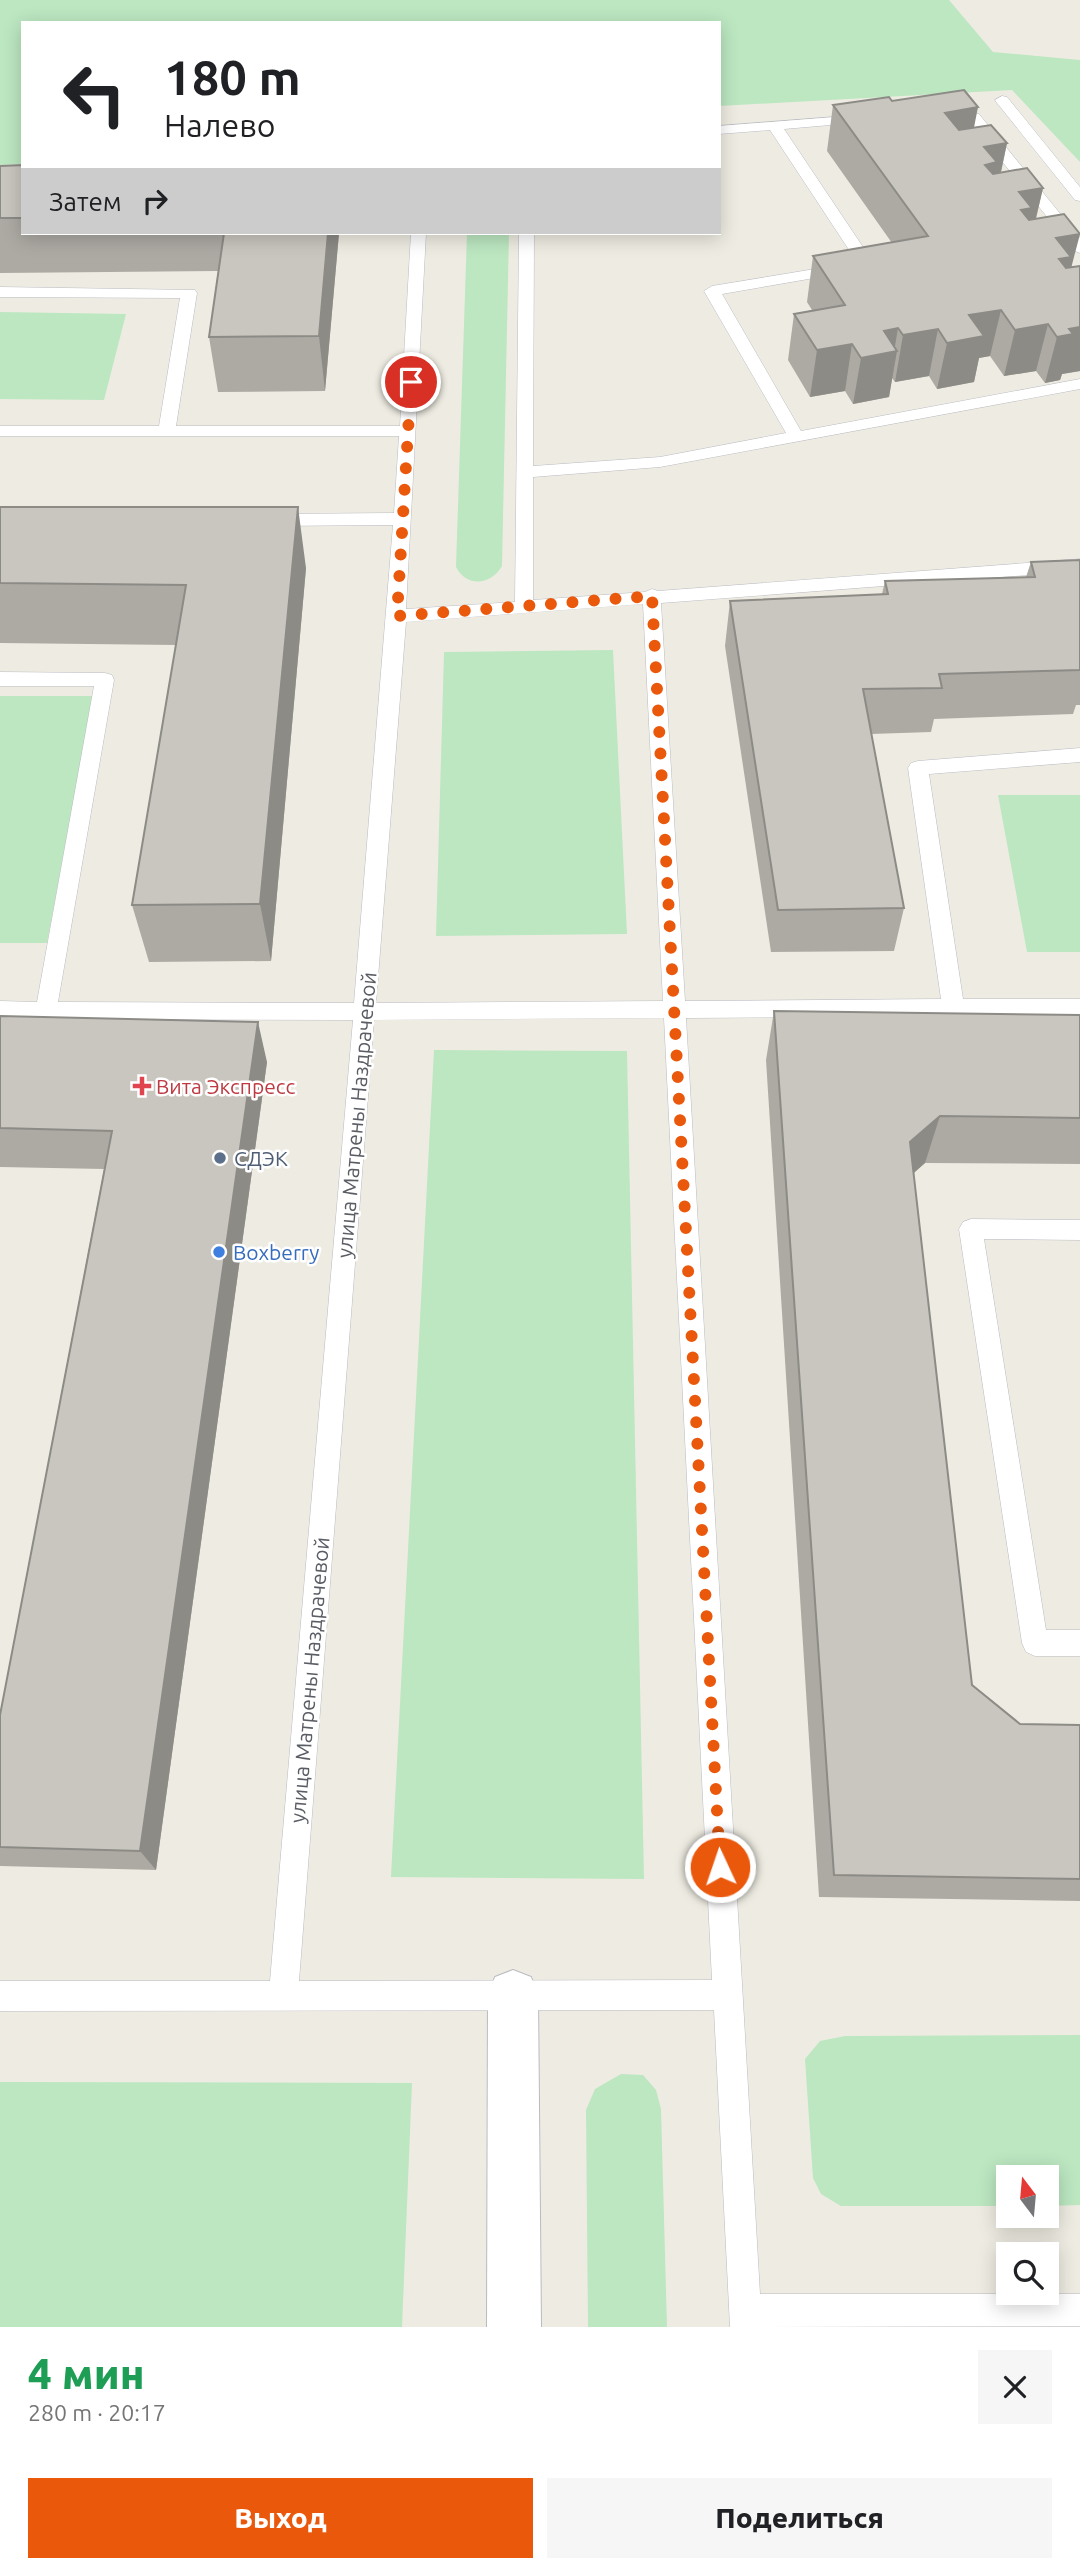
<!DOCTYPE html>
<html lang="ru">
<meta charset="utf-8">
<style>
:root{--surface:#fff;--page:#f6f6f6;--text:#202124;--muted:#757577;--accent:#ea580c}
body{margin:0;font-family:Ubuntu,sans-serif;background:var(--page);color:var(--text);height:100vh;display:flex;flex-direction:column;font-size:26px;white-space:nowrap}
*{box-sizing:border-box;margin:0}
p{font-size:23px;color:var(--muted)}
.icon{flex:none;width:38px;height:38px;fill:none;stroke:currentColor;stroke-width:2;stroke-linecap:round;stroke-linejoin:round}
.map{position:relative;height:2327px;overflow:hidden}
.side{display:flex;flex-direction:column;background:var(--surface);flex:1}
.side>*{flex:none}
.hud{position:absolute;left:21px;top:21px;width:700px;height:214px;border-radius:0px;box-shadow:0 4px 18px #0003;background:#fff;color:var(--text);overflow:hidden}
.needle{width:46px;rotate:344deg}
.tools{position:absolute;left:996px;top:2165px;display:grid;gap:14px}
.tools a{display:grid;place-items:center;width:63px;height:63px;border-radius:0px;background:var(--surface);box-shadow:0 4px 18px #0003;font-size:35px}
.pin{position:absolute;display:grid;place-items:center;width:60px;height:60px;color:#fff;margin:-30px;border:4px solid #fff;border-radius:50%;box-shadow:0 2px 7px #0007}
.me{position:absolute;width:77px;margin:-38px;rotate:357deg;stroke-linejoin:round;filter:drop-shadow(0 0 5px #0008)}
.turn{display:flex;align-items:center;gap:24px;height:147px;padding:0 28px;font-size:32px}
.turn .icon{width:91px;height:91px;stroke-width:2.5}
.turn b{display:block;font-size:49px;line-height:60px}
.then{display:flex;align-items:center;height:66px;padding:0 28px;background:#0003;gap:14px;font-size:26px}
.round{display:grid;place-items:center;flex:none;width:74px;height:74px;border-radius:0px;background:var(--page)}
.summary{display:flex;align-items:center;justify-content:space-between;height:119px;padding:0 28px}
h1{font-size:42px;font-weight:800;line-height:52px;color:#1e9e55}
.button{display:flex;gap:14px;margin-top:auto;padding:14px 28px}
.button a{flex:1;height:80px;border-radius:0px;background:var(--accent);color:#fff;font-size:28px;font-weight:800;line-height:80px;text-align:center}
.button a+a{background:var(--page);color:var(--text)}
.map>svg:first-child{display:block}
.green{fill:#bce7c1}
.lines{fill:none;stroke-linecap:round;stroke-linejoin:round}
.service-casing{stroke:#babbc2;stroke-width:1}
.minor-casing{stroke:#babbc2;stroke-width:2}
.service{fill:#fff;fill-rule:evenodd}
.minor{fill:#fff;fill-rule:evenodd}
.wall{fill:#adaaa4}
.shaded-wall{fill:#8d8b86}
.building{fill:#c9c6bf;stroke:#8d8b86;stroke-width:2}
.route{stroke:#ea580c;stroke-width:12;stroke-dasharray:0 21.6}
.health-dot{fill:#e0444e;stroke:#fff;stroke-width:2.5}
.service-dot{fill:#5c6f8a;stroke:#fff;stroke-width:2.5}
.shop-dot{fill:#3f7fe0;stroke:#fff;stroke-width:2.5}
.labels{text-anchor:middle;dominant-baseline:central;stroke-width:5;stroke-linejoin:round;paint-order:stroke}
.health-label{font-size:21px;fill:#be3a42;stroke:#fff;text-anchor:start}
.street-label{font-size:21px;fill:#5a5d64;stroke:#fff}
.service-label{font-size:21px;fill:#4e5e75;stroke:#fff;text-anchor:start}
.shop-label{font-size:21px;fill:#366cbe;stroke:#fff;text-anchor:start}
</style>
<div class="map">
<svg width="1080" height="2327" viewBox="0 0 1080 2327">
<rect width="100%" height="100%" fill="#eeece2"/>
<!-- green -->
<g class="green">
<path d="M0,0H949L993,52L1080,60V162L1012,90L719,106V23H23V164L0,165Z"/>
<path d="M467,233H509L502,566C491,585 467,588 456,567Z"/>
<path d="M0,312L126,314L104,400L0,399Z"/>
<path d="M613,650L627,934L436,936L444,652Z"/>
<path d="M0,696H93L47,943H0Z"/>
<path d="M998,795H1080V952H1027Z"/>
<path d="M434,1050L627,1051L644,1879L391,1877Z"/>
<path d="M1080,2035V2205L1047,2206L1046,2177H1008V2206H841L821,2194L813,2178L805,2059L820,2041L845,2036Z"/>
<path d="M621,2074L643,2075L656,2090L661,2109L667,2327H588L586,2110L595,2089Z"/>
<path d="M0,2082L412,2083L402,2327H0Z"/>
</g>
<g class="lines">
<!-- service casing -->
<g class="service-casing">
<g id="service">
<path d="M1002,96L1007,97L1080,187V201L1075,200L997,103L995,100Z"/>
<path d="M946,109L979,114L1080,238V253L1075,251L969,121L941,116V110Z"/>
<path d="M860,115L867,119L865,122L784,129L875,265L872,268L722,294L801,431L1080,379V389L660,467L533,477V600L645,592L652,589L658,591L1080,559V571L661,603L685,1001L941,999L908,768L911,763L918,761L1080,748V762L929,774L963,999H1080V1015L686,1018L760,2294H1080V2326L730,2327L714,2010L0,2011V1981H270L353,1020L0,1019V1001L37,1002L94,686H0V672L105,673L112,675L114,680L58,1002L354,1003L393,525L269,526L260,520L269,514L394,513L399,436H0V426H159L180,298L0,297V287L195,290L197,293L176,426H400L411,233H426L406,609L515,602L519,233H534L533,466L660,457L786,433L704,291L712,286L857,262L770,130L719,134V126ZM643,604L663,1001L376,1003L406,622ZM664,1018L712,1980L299,1981L374,1020Z"/>
<path d="M971,1219L1080,1220V1240L984,1239L1046,1630H1080V1656H1035L1026,1652L1022,1643L959,1229L963,1222Z"/>
</g>
</g>
<!-- minor casing -->
<g class="minor-casing">
<path id="minor" d="M513,1970L531,1977L538,1995L541,2327H487L488,1995L495,1977Z"/>
</g>
<!-- service -->
<use href="#service" class="service"/>
<!-- minor -->
<use href="#minor" class="minor"/>
</g>
<!-- wall -->
<g class="wall">
<path d="M892,101L974,127L1007,143L1001,173L1043,188L1036,219L1072,267L1080,266V371L1062,374L1060,380L1045,383L1036,371L1004,376L990,356L979,358L974,382L937,389L929,376L895,382L892,378L889,397L853,404L845,391L810,397L788,360L794,314L812,310L807,302L813,256L892,243L827,151L833,105Z"/>
<path d="M23,165V233H339L325,391L218,392L209,337L218,271L0,273V166Z"/>
<path d="M0,507L306,568L271,961L149,962L132,905L176,645L0,643Z"/>
<path d="M1080,560V705H1076L1073,714L934,719L931,732L871,734L904,908L894,951L771,952L725,646L730,601L882,594L885,581L1026,577L1031,562Z"/>
<path d="M774,1011L1080,1015V1164L925,1163L913,1173L972,1685L1020,1724L1080,1725V1901L819,1897L766,1060Z"/>
<path d="M0,1016L267,1062L156,1870L0,1866V1715L104,1169L0,1167Z"/>
</g>
<!-- shaded-wall -->
<g class="shaded-wall">
<path d="M978,107L969,153L945,113Z"/>
<path d="M1007,143L997,189L976,210L984,147Z"/>
<path d="M1043,188L1032,234L1022,254L1019,192Z"/>
<path d="M328,233H339L325,391L319,336Z"/>
<path d="M1080,234L1068,280L1059,303L1056,238Z"/>
<path d="M1001,310L990,356L979,358L974,382L937,389L947,343L969,315Z"/>
<path d="M1048,324L1036,371L1004,376L1015,330Z"/>
<path d="M1080,327V371L1062,374L1060,380L1045,383L1057,337L1069,329Z"/>
<path d="M898,328L894,352L897,351L889,397L853,404L861,358L884,331Z"/>
<path d="M938,329L929,376L895,382L903,335Z"/>
<path d="M852,344L845,391L810,397L817,350Z"/>
<path d="M298,507L306,568L271,961L260,904Z"/>
<path d="M258,1022L267,1062L156,1870L140,1851Z"/>
<path d="M940,1116L925,1163L896,1189L910,1142Z"/>
</g>
<!-- building -->
<g class="building">
<path d="M964,90L978,107L945,113L959,130L991,125L1007,143L984,147L997,162L985,165L993,174L1027,168L1043,188L1019,192L1032,208L1021,210L1029,220L1064,214L1080,234L1056,238L1071,257L1059,259L1066,268L1080,266V327L1069,329L1073,334L1057,337L1048,324L1015,330L1001,310L969,315L984,336L947,343L938,329L903,335L898,328L884,331L897,351L861,358L852,344L817,350L794,314L845,305L813,256L928,236L833,105L889,97L892,101Z"/>
<path d="M23,165V218H0V166Z"/>
<path d="M224,233H328L319,336L209,337Z"/>
<path d="M0,507H298L260,904L132,905L186,585L0,583Z"/>
<path d="M1080,560V670L939,674L942,688L863,689L904,908L778,910L730,601L888,594L885,581L1035,577L1031,562Z"/>
<path d="M774,1011L1080,1015V1118L940,1116L910,1142L972,1685L1020,1724L1080,1725V1879L834,1875Z"/>
<path d="M0,1016L258,1022L140,1851L0,1847V1715L112,1131L0,1128Z"/>
</g>
<g class="lines">
<!-- route -->
<path class="route" d="M411,382L397,616L652,596L720,1867"/>
</g>
<!-- markers -->
<path class="health-dot" d="M138.5 1075.5h7v7h7v7h-7v7h-7v-7h-7v-7h7z"/>
<circle class="service-dot" cx="220" cy="1158" r="7"/>
<circle class="shop-dot" cx="219" cy="1252" r="7"/>
<g class="labels">
<!-- health labels -->
<g class="health-label">
<text x="156" y="1086">Вита Экспресс</text>
</g>
<!-- street labels -->
<g class="street-label">
<text transform="translate(356 1115) rotate(-85)">улица Матрены Наздрачевой</text>
<text transform="translate(309 1680) rotate(-85)">улица Матрены Наздрачевой</text>
</g>
<!-- service labels -->
<g class="service-label">
<text x="234" y="1158">СДЭК</text>
</g>
<!-- shop labels -->
<g class="shop-label">
<text x="233" y="1252">Boxberry</text>
</g>
</g>
</svg>
<div class="tools">
<a><svg class="needle" viewBox="-14 -14 28 28"><path d="M0-13l5 13h-10z" fill="#e53935"/><path d="M0 13l5-13h-10z" fill="#757577"/></svg></a>
<a><svg class="icon" aria-label="search" viewBox="0 0 24 24"><circle cx="10" cy="10" r="6"/><path d="M15 15l6 6"/></svg></a>
</div>
<div class="pin" style="left:411px;top:382px;background:#d93025"><svg class="icon" aria-label="arrive" viewBox="0 0 24 24"><path d="M6 21V4h12l-3 4 3 4H6"/></svg></div>
<svg class="me" style="left:720px;top:1867px" viewBox="-20 -20 40 40"><circle r="17" fill="#ea580c" stroke="#fff" stroke-width="3"/><path d="M0-11L8 9 0 5-8 9z" fill="#fff"/></svg>
<div class="hud">
<div class="turn"><svg class="icon" aria-label="left" viewBox="0 0 24 24"><path d="M17 20v-9H6M10 6l-5 5 5 5"/></svg><div><b>180 m</b>Налево</div></div>
<div class="then">Затем<svg class="icon" aria-label="right" viewBox="0 0 24 24"><path d="M7 20v-9h11M14 6l5 5-5 5"/></svg></div>
</div>
</div>
<section class="side">
<div class="summary"><div><h1>4 мин</h1><p>280 m · 20:17</p></div><a class="round"><svg class="icon" aria-label="close" viewBox="0 0 24 24"><path d="M6 6l12 12M18 6L6 18"/></svg></a></div>
<div class="button"><a>Выход</a><a>Поделиться</a></div>
</section>
